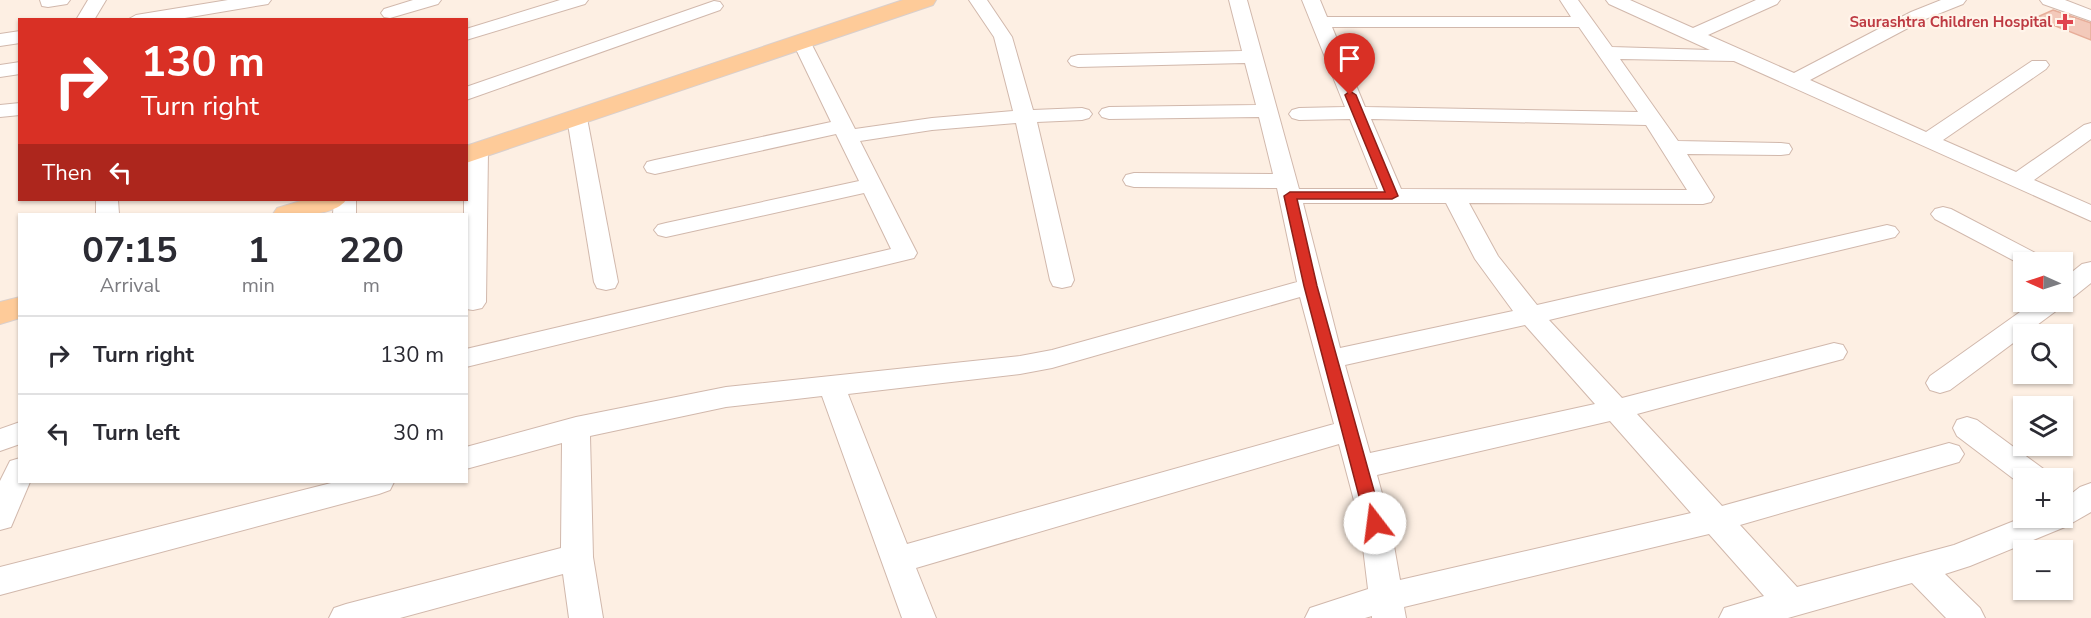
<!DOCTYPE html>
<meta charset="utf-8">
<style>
:root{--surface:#fff;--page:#f2f2f3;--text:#2b2b33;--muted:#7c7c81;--line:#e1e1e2}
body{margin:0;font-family:"Nunito Sans",sans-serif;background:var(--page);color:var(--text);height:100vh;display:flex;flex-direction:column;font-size:22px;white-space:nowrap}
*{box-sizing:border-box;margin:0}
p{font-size:20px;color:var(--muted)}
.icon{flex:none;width:33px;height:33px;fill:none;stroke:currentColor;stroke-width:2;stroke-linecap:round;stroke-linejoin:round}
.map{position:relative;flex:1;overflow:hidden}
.details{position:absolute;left:18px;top:213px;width:450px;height:270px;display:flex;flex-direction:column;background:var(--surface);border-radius:0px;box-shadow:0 2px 4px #0004}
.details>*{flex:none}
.banner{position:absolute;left:18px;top:18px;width:450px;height:183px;border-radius:0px;box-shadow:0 2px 4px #0004;background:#d93025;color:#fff;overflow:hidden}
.needle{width:39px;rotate:273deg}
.controls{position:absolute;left:2013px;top:252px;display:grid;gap:12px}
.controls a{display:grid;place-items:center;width:60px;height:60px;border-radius:0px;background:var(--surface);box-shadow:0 2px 4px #0004;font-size:30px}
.pin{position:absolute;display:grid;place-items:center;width:51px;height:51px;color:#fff;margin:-62px -26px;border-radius:50% 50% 50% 0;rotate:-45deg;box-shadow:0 0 6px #0007}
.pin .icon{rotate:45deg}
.me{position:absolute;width:66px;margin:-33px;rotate:345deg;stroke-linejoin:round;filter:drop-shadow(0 0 4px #0008)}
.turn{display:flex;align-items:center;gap:21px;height:126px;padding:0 24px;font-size:27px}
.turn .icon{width:78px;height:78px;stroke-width:2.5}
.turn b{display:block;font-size:42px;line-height:51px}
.then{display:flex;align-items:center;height:57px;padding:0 24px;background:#0003;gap:12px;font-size:22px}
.eta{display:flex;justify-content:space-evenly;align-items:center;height:102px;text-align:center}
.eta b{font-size:36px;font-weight:700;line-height:42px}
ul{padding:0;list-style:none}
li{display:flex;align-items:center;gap:18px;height:78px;padding:0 24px;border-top:2px solid var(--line)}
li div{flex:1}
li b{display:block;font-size:22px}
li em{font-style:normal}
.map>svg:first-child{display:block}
.building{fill:#f3c9ba;stroke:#e7ad99;stroke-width:1.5}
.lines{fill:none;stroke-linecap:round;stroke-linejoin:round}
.minor-casing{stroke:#d1b8ac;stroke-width:2}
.major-casing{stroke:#d9cfcc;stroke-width:2}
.minor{fill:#fff;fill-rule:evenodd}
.major{fill:#fecb99;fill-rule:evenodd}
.route{fill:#d93025;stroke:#8d1f18;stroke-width:1.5}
.health-dot{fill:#e0444e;stroke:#fff4ea;stroke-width:2}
.labels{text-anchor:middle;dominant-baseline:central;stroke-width:4.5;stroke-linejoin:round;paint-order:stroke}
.far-health-label{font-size:15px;font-weight:bold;fill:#be3a42;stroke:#fff4ea;text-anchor:end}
</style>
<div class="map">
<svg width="2091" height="618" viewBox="0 0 2091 618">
<rect width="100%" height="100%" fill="#fdefe3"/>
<!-- building -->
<path class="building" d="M2053,10L2091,23V40L2035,18Z"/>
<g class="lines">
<!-- minor casing -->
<g class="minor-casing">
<g id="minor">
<path d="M40,0H70L67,4L48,7L42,6Z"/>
<path d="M88,0H106L94,20H76Z"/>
<path d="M228,0H271L268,4L262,5L173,20H127L136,15Z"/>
<path d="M413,0H441L438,4L390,18L384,17L381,13L384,9Z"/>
<path d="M560,0H588L585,4L466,40V29Z"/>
<path d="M969,0H987L1012,37L1033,110L1082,108L1089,110L1092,114L1089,118L1082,120L1037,122L1074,280L1071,286L1062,288L1053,286L1050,280L1016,123L932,130L860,141L917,253L914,258L466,367V349L891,249L864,193L666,237L658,235L654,230L658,225L666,223L859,181L836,134L655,174L647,172L644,167L647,162L655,160L831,122L793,43L795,39H809L811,43L855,129L932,118L1013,111L994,37Z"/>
<path d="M1229,0H1247L1299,189H1378L1350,119L1299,120L1292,118L1289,114L1292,110L1299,108L1345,107L1302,0H1320L1327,17H1571L1560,0H1578L1612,47L1710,50L1609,4L1606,0H1630L1693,28L1756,0H1780L1777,4L1708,35L1794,73L1911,12L1941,0H1966L1963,4L1923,20L1810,80L1926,132L2032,61H2046L2049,65L2046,69L1943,140L2016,172L2084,125L2091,123V139L2034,180L2091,205V221L1734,61L1620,59L1678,141L1781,143L1789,144L1792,149L1789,154L1781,155L1687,154L1714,197L1711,202L1703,204L1469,203L1498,256L1537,305L1887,225L1895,227L1899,232L1895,237L1549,320L1622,398L1834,343L1843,345L1847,352L1843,359L1637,414L1722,506L1949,443L1959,446L1964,454L1959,462L1740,525L1797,587L1954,545L2024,517L2062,518V501L2080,487L2091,483V512L2065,527L1970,566L1945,574L1980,608L1985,618H1946L1912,583L1788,618H1719L1724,608L1764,596L1709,534L1404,607L1406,618H1372V616L1365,618H1305L1310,608L1368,589L1360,523L1339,444L916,568L936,618H902L822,396L726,407L590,436L593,557L603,618H569L563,574L400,618H329L334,608L346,604L561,548L562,443L466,469V447L576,417L726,387L1020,356L1052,350L1297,282L1277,188L1134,187L1126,185L1123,180L1126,175L1134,173L1273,174L1259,117L1109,119L1102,117L1099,113L1102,109L1109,107L1256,105L1245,63L1078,67L1071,65L1068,61L1071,57L1078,55L1242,51ZM1332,27H1579L1638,112L1365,107ZM1371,119L1646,125L1687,190L1401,189ZM1303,203H1446L1475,259L1513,311L1340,348ZM1300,297L1334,424L907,544L848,394L1020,374L1052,368ZM1525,325L1595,404L1370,453L1345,365ZM1610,421L1691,513L1400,580L1390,523L1377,475Z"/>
<path d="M2040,0H2065L2091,10V21L2043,4Z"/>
<path d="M714,1L720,2L723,6L720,10L466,100V87Z"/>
<path d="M20,31V43L0,46V34Z"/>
<path d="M20,62V74L0,77V65Z"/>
<path d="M20,103V115L0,117V105Z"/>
<path d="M577,112L584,114L587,118L618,282L615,288L606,290L597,288L594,282L567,118L570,114Z"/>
<path d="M477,145L485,146L488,151L486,302L482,308L473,310L466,309V214H464V200H466V151L469,146Z"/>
<path d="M96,200H118L119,214H96Z"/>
<path d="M334,200H356V214H333Z"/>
<path d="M1943,207L1951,209L2043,257L2046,262H2024V266L1935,219L1931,214L1935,209Z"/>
<path d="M2091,262V283L2071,299L2063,301L2060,308L1950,390L1940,393L1930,390L1926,383L1930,376L2034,302H2062V280L2082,264Z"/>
<path d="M1967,417L1977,420L2045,470L2049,478H2024L2023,486L1957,436L1953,428L1957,420Z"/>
<path d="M20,422V444L0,451V429Z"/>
<path d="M20,458V482H30L11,527L0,530V481L10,461Z"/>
<path d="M335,482H394L390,490L379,494L0,595V567Z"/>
</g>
</g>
<!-- major casing -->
<g class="major-casing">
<g id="major">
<path d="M903,0H936L933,5L466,163V146Z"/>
<path d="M304,200H346C334,217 292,216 273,214L277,208Z"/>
<path d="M20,297V318L0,324V302Z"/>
</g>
</g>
<!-- minor -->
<use href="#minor" class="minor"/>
<!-- major -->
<use href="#major" class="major"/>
</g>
<!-- route -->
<path class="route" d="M1350,91L1356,95L1398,196L1392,199H1297L1317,286L1383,523L1380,528L1375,530L1369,528L1366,523L1304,286L1284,196L1290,192H1385L1345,95Z"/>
<!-- markers -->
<path class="health-dot" d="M2062 13h6v6h6v6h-6v6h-6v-6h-6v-6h6z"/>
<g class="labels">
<!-- far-health labels -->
<g class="far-health-label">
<text x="2052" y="22">Saurashtra Children Hospital</text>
</g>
</g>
</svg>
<div class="controls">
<a><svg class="needle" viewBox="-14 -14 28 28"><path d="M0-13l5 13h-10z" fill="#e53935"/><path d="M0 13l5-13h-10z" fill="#7c7c81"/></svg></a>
<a><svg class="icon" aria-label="search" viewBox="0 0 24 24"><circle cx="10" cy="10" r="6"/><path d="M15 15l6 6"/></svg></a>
<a><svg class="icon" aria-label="layers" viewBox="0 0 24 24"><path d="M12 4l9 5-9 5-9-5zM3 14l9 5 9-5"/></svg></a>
<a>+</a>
<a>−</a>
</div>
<div class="pin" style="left:1350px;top:95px;background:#d93025"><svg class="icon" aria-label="arrive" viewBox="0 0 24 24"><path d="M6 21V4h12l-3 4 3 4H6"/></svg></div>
<svg class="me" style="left:1375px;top:523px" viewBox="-20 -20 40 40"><circle r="19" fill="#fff"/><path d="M0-13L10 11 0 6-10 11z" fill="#d93025"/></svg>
<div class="banner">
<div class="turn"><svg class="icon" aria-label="right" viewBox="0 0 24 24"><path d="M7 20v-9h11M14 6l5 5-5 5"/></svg><div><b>130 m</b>Turn right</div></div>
<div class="then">Then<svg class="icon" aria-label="left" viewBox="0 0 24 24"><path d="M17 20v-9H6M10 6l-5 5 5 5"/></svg></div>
</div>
<section class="details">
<div class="eta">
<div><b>07:15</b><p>Arrival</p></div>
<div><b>1</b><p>min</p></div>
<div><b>220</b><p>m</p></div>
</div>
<ul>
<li><svg class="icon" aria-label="right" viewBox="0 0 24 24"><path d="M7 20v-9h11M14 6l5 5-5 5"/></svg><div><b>Turn right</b></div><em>130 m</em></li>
<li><svg class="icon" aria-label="left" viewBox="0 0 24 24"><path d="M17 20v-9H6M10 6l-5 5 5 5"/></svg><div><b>Turn left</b></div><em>30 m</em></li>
</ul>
</section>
</div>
